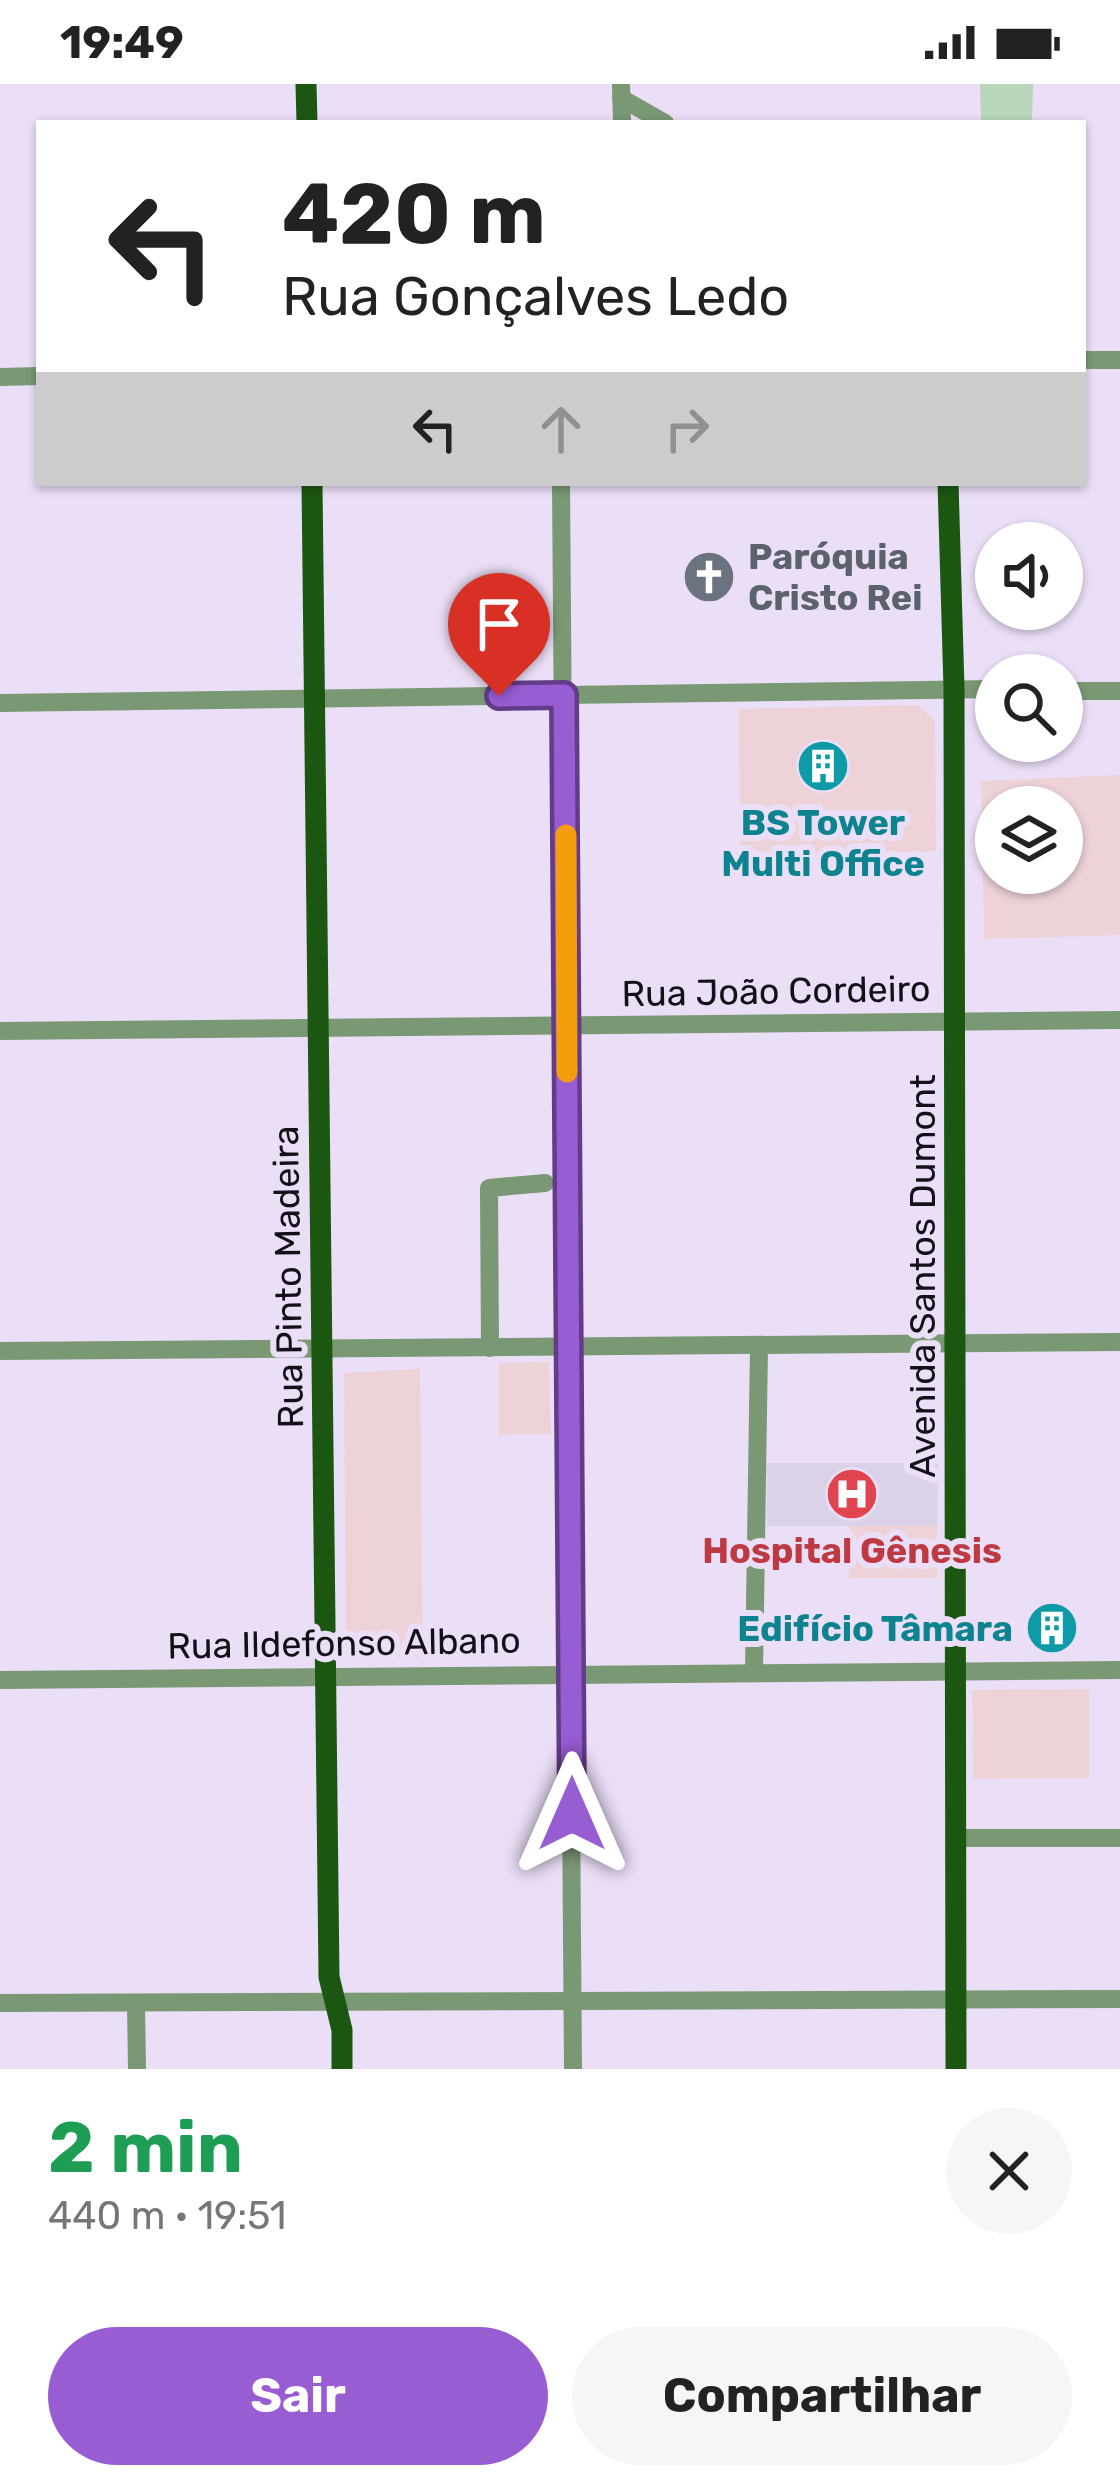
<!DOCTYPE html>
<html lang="pt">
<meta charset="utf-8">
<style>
:root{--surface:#fff;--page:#f6f6f6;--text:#222;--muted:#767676;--accent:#985cd3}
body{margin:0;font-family:Rubik,sans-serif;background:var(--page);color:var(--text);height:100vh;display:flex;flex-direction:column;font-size:45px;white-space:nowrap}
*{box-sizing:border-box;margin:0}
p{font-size:39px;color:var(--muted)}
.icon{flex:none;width:66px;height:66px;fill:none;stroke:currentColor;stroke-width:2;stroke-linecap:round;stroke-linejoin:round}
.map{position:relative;height:1985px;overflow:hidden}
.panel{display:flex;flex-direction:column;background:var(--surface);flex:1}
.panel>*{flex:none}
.banner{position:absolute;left:36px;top:36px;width:1050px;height:366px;border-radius:0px;box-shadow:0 3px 9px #0004;background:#fff;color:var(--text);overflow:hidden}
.fabs{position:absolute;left:975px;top:438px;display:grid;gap:24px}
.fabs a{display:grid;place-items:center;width:108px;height:108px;border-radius:50%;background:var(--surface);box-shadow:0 3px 9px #0004;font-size:60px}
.pin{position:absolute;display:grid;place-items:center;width:102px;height:102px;color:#fff;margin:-123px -51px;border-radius:50% 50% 50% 0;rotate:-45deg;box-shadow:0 0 12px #0007}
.pin .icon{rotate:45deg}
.me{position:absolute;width:132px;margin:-66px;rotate:0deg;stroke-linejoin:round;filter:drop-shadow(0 0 9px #0008)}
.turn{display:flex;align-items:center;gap:42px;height:252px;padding:0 48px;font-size:54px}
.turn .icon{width:156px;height:156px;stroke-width:2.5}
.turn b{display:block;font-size:84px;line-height:102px}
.lanes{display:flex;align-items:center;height:114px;padding:0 48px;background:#0003;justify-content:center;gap:60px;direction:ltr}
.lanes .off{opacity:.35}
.round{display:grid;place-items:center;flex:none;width:126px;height:126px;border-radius:63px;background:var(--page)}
.overview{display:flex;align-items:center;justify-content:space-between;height:204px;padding:0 48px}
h1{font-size:72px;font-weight:700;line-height:90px;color:#1e9e55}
.action{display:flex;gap:24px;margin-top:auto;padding:24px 48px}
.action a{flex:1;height:138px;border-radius:72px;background:var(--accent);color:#fff;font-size:48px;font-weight:700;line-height:138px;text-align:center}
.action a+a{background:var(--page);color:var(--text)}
.status{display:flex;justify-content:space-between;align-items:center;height:84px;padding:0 60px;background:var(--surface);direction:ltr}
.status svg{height:33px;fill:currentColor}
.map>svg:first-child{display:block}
.commercial{fill:#edd3d8;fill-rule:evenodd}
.medical{fill:#dbd2e7}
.green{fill:#b7d6ba}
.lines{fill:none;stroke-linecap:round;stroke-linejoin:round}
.minor{stroke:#7a9874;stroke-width:18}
.major{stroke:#1c5712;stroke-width:21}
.route-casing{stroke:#633c89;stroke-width:30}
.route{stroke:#985cd3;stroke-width:21}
.slow{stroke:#f59e0b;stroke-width:21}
.labels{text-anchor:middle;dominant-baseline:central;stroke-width:12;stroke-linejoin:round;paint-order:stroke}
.worship-label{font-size:36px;font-weight:bold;fill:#5b616d;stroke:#ebdef7;text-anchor:start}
.culture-label{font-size:36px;font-weight:bold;fill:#0d838f;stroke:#ebdef7}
.street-label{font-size:36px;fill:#141018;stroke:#ebdef7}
.health-label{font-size:36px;font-weight:bold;fill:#be3a42;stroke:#ebdef7}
</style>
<div class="status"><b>19:49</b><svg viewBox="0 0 49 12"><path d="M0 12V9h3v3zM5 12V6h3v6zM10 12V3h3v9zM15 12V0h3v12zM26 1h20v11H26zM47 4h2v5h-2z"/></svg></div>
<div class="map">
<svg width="1120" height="1985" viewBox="0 0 1120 1985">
<rect width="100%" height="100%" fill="#ebdef7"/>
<!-- commercial -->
<g class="commercial">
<path d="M918,621L935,636L936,767L740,776L739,625Z"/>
<path d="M1120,691V851L984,855L981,697ZM996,723H1062V789H996Z"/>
<path d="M549,1278L551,1350L499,1351V1279Z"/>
<path d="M420,1285L423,1574L346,1570L344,1289Z"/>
<path d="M850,1442H937V1494H849Z"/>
<path d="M1089,1605V1694L973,1695L972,1606Z"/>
</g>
<!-- medical -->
<path class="medical" d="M767,1379H938L937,1442H767Z"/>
<!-- green -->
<path class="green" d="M980,0H1033L1032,39H981Z"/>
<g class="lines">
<!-- minor -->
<g class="minor">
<path d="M621,0L622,39"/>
<path d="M621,14L665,39"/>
<path d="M1083,276H1120"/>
<path d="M0,293L39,292"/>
<path d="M561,399L573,1985"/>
<path d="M1062,607H1120"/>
<path d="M0,619L996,605"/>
<path d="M0,947L1120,936"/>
<path d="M490,1264L489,1104L545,1099"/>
<path d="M0,1267L1120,1258"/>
<path d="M754,1588L759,1263"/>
<path d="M0,1596L1120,1586"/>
<path d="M956,1754H1120"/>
<path d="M0,1919L1120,1915"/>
<path d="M136,1920L137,1985"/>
</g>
<!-- major -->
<g class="major">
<path d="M306,0L307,39"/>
<path d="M312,399L329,1893L342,1946V1985"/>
<path d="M948,399L954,604L956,1985"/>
</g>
</g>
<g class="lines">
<!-- route casing -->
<g class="route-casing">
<path id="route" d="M499,612L564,611L572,1730"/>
</g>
<!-- route -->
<use href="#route" class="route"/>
<!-- slow -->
<path class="slow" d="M566,751L567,988"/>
</g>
<!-- icons -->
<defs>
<g id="church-disc" transform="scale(2.7)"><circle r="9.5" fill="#6b7280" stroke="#ebdef7"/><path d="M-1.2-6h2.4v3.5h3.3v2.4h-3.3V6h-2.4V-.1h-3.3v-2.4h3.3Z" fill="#fff"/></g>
<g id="building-disc" transform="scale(2.7)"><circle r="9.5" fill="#0f9aa8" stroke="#ebdef7"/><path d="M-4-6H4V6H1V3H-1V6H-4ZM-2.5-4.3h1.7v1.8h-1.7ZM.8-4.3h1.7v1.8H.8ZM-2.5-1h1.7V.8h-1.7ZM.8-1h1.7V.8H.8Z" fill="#fff"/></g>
<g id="hospital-disc" transform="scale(2.7)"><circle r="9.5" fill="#e0444e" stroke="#ebdef7"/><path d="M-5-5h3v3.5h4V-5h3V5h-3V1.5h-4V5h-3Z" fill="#fff"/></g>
</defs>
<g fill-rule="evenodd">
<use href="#church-disc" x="709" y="493"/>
<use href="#building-disc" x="823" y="682"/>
<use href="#hospital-disc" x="852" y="1410"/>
<use href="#building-disc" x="1052" y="1544"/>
</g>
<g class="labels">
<!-- worship labels -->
<g class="worship-label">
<text x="748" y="472">Paróquia<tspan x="748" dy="41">Cristo Rei</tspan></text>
</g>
<!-- culture labels -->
<g class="culture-label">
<text x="823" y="738">BS Tower<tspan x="823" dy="41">Multi Office</tspan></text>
<text x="1013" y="1544" text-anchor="end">Edifício Tâmara</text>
</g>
<!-- street labels -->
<g class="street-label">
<text transform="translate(776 907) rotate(-1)">Rua João Cordeiro</text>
<text transform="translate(922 1192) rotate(-90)">Avenida Santos Dumont</text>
<text transform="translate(288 1193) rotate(-91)">Rua Pinto Madeira</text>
<text transform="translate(344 1559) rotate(-1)">Rua Ildefonso Albano</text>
</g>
<!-- health labels -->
<g class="health-label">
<text x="852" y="1466">Hospital Gênesis</text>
</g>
</g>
</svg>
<div class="fabs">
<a><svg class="icon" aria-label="sound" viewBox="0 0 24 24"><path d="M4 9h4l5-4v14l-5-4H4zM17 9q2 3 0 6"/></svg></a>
<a><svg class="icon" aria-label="search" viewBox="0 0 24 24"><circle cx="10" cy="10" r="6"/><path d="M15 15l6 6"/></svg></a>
<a><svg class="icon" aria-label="layers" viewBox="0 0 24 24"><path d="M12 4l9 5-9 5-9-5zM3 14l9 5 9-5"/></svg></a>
</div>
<div class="pin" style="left:499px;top:612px;background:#d93025"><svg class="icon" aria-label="arrive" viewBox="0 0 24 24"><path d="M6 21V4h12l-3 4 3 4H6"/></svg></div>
<svg class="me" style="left:572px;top:1730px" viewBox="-20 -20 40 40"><path d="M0-17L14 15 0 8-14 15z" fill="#985cd3" stroke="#fff" stroke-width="4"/></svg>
<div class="banner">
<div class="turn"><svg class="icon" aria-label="left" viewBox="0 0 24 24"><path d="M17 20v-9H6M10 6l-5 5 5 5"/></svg><div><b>420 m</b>Rua Gonçalves Ledo</div></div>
<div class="lanes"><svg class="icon" aria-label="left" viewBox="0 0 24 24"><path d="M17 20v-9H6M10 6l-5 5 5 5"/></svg><svg class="icon off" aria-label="ahead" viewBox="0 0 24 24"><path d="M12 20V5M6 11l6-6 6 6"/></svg><svg class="icon off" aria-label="right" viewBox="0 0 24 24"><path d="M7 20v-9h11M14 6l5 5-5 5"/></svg></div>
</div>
</div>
<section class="panel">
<div class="overview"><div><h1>2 min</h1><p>440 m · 19:51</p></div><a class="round"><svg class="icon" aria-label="close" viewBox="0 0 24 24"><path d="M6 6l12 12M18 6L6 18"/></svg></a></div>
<div class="action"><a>Sair</a><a>Compartilhar</a></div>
</section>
